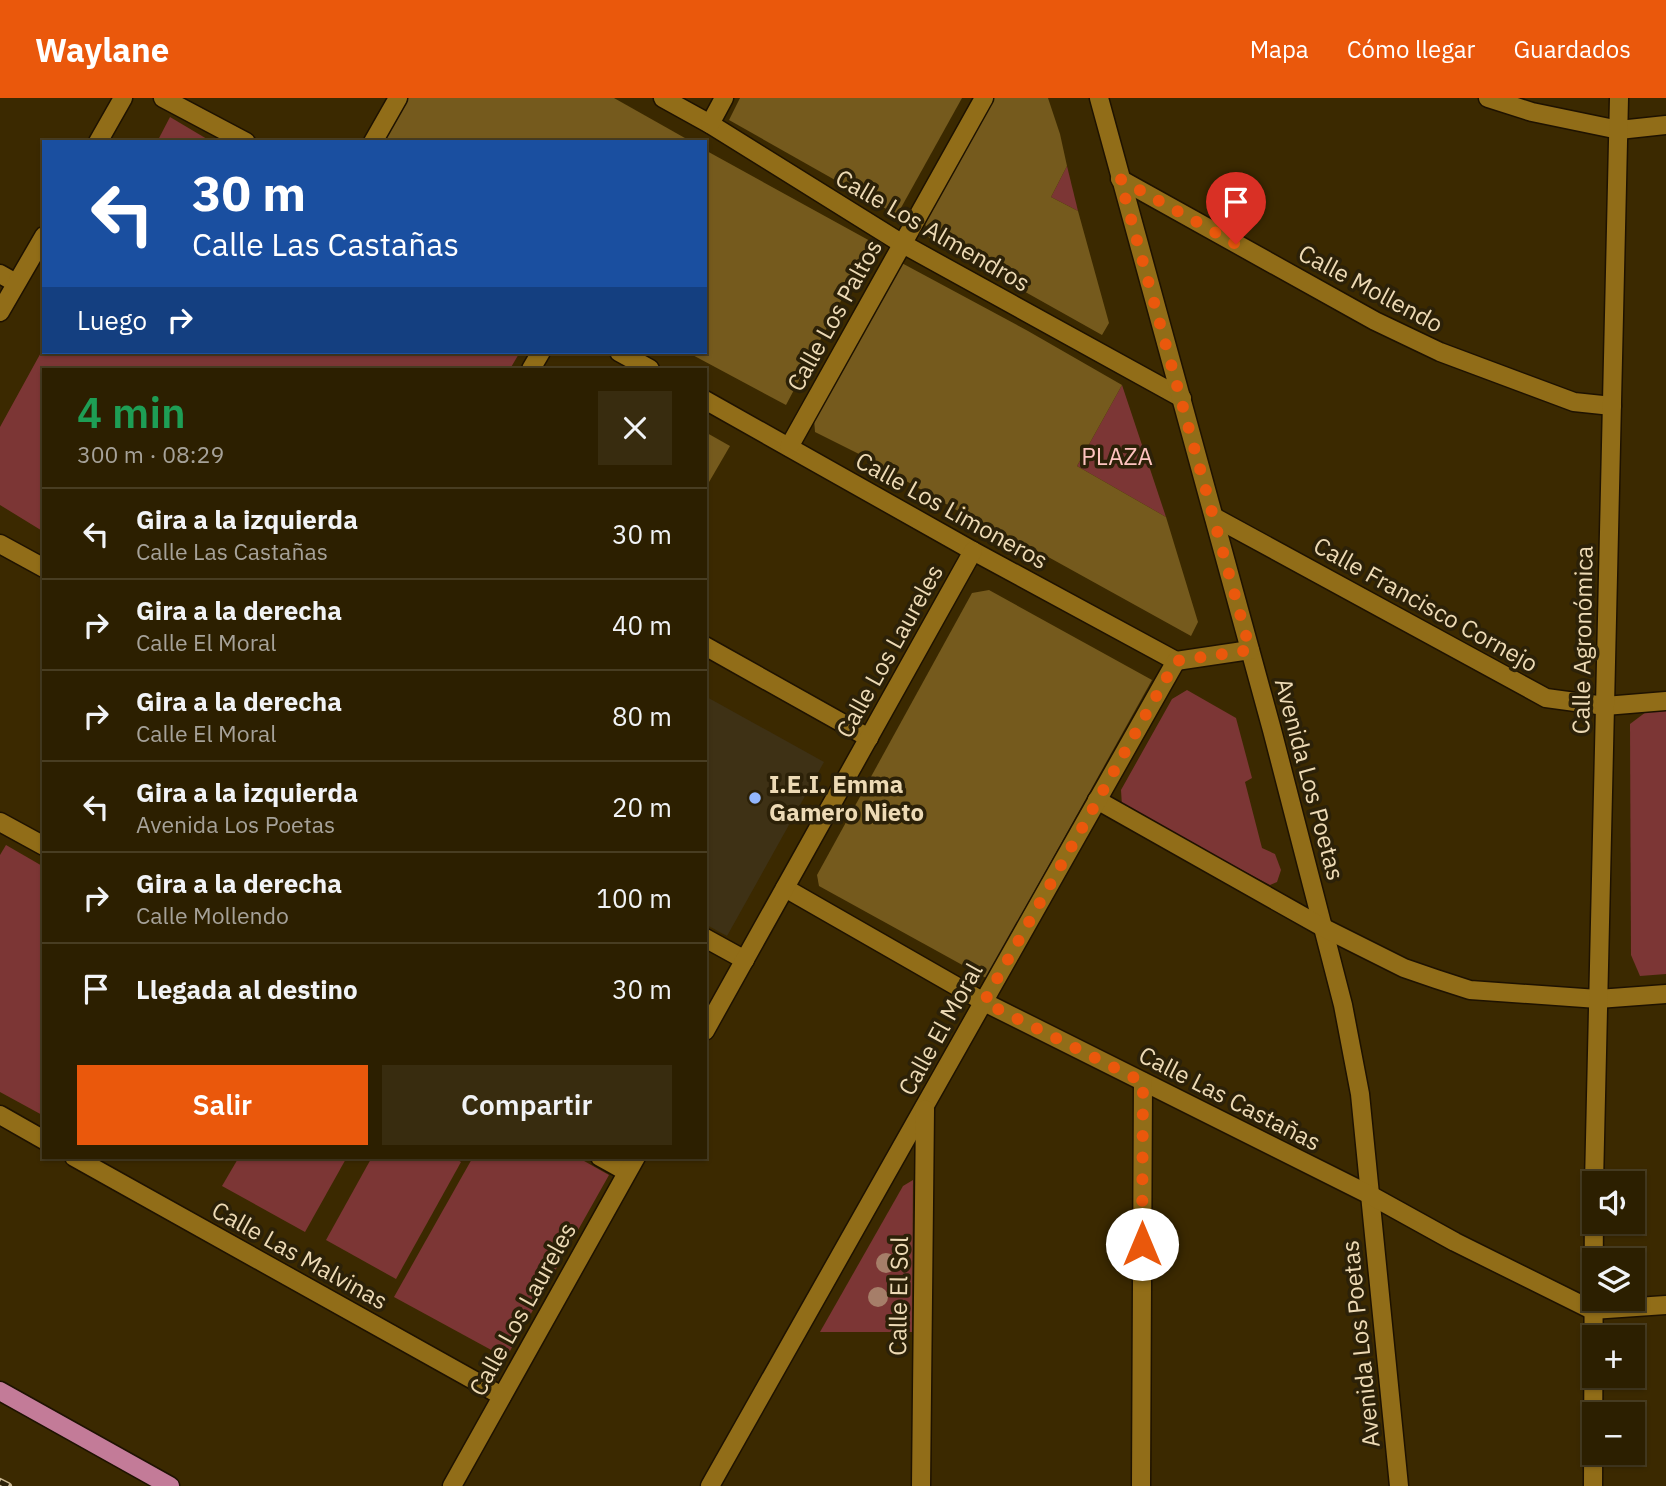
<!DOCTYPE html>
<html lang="es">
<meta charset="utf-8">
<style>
:root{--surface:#2c1f00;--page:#382c0f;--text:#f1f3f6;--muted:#a6a299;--line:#483d22;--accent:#ea580c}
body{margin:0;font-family:"IBM Plex Sans",sans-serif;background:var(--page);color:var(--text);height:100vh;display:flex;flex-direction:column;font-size:26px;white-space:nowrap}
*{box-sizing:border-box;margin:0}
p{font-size:23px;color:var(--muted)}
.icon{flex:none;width:38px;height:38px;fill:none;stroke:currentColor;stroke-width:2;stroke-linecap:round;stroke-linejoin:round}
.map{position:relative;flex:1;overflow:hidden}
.panel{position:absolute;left:42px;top:270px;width:665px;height:791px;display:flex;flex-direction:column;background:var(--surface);border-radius:0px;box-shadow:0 2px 5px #0004,0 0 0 2px var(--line)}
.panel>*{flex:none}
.banner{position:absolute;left:42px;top:42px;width:665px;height:214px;border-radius:0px;box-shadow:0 2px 5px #0004,0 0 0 2px var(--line);background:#1a4fa0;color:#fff;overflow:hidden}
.tools{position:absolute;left:1582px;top:1073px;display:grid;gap:14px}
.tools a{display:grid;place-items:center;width:63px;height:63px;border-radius:0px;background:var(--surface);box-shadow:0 2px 5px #0004,0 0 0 2px var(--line);font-size:35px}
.pin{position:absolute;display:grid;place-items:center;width:60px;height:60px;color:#fff;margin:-72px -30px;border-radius:50% 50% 50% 0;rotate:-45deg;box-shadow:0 0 7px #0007}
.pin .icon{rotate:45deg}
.me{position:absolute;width:77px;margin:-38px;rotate:0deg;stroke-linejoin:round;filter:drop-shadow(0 0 5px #0008)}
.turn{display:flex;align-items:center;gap:24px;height:147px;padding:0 35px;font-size:32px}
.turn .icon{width:91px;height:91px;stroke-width:2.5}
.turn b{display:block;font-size:49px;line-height:60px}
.then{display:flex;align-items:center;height:66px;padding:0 35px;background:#0003;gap:14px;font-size:26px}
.round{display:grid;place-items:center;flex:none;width:74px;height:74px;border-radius:0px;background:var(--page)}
.head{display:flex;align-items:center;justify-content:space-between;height:119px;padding:0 35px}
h1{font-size:42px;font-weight:600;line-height:52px;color:#1e9e55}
.button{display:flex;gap:14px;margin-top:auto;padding:14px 35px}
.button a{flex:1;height:80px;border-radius:0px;background:var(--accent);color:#fff;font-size:28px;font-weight:600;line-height:80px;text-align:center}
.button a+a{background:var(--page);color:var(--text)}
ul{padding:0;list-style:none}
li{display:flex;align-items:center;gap:21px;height:91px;padding:0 35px;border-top:2px solid var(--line)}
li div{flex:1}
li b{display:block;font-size:26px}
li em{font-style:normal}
header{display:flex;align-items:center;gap:42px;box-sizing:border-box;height:98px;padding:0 35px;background:var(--accent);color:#fff}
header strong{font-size:33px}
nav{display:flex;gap:38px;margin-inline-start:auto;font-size:24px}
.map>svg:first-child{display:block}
.built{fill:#3e3115}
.green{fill:#7c3635}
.building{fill:#755a1d}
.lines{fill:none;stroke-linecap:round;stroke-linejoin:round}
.minor-casing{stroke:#1e1200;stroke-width:21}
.major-casing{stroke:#1e1200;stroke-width:21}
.minor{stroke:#916d18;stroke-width:18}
.major{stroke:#c37b98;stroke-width:18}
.rail-casing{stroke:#c9b690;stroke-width:8}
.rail{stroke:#2c2108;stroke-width:5;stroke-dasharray:16;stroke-linecap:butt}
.tree{fill:#a67e69}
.route{stroke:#ea580c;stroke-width:12;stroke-dasharray:0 21.6}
.poi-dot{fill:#93b7fd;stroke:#2c2108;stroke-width:2.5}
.labels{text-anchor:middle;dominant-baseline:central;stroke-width:7;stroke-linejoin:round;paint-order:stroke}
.street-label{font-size:24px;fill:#eddab5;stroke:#2c2108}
.park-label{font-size:24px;fill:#fec3bf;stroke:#2c2108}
.poi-label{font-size:24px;font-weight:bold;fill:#eddab5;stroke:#2c2108;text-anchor:start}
</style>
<header>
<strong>Waylane</strong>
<nav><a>Mapa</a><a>Cómo llegar</a><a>Guardados</a></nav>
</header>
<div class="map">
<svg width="1666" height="1388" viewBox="0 0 1666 1388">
<rect width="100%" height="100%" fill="#3b2900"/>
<!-- built -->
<path class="built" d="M705,598L824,664L727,838L705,826Z"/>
<!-- green -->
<g class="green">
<path d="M170,19L212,44H157Z"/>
<path d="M1067,68L1078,113L1051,99Z"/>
<path d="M44,249V254H520L510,271H44V434L0,407V329Z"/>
<path d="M1122,287L1166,419L1077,368Z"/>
<path d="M1187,592L1236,620L1252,680L1245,684L1262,750L1275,756L1281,772L1277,784L1270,787L1122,708L1121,692L1172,601Z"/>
<path d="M1666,612V876L1640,878L1631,857L1630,626L1646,614Z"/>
<path d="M6,747L44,769V1018L0,994V757Z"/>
<path d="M239,1059H347L305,1134L222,1088Z"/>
<path d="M372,1059H453L461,1064L396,1181L326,1142Z"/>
<path d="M473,1059H577L609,1077L506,1260L394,1199Z"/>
<path d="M913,1082L912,1234H820L903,1088Z"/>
</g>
<!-- building -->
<g class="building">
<path d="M406,0H614L692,44H382Z"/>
<path d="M740,0H962L897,117L729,22Z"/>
<path d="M992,0H1048L1060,36L1067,68L1051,99L1078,113L1109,225L1102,237L929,140L925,125Z"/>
<path d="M705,52L872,144L786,307L687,254H705Z"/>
<path d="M898,163L1028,233L1122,287L1077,368L1166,419L1198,524L1191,538L1032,450L960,414L861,357L815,334L814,321Z"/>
<path d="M707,335L730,348L705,391V338Z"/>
<path d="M989,492L1152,582L986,880L819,788L817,777L972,495Z"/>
</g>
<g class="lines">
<!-- minor casing -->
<g class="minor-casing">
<g id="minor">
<path d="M163,0L246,44"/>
<path d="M663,0L710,26L901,145L1182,300"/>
<path d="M1099,0L1272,632L1343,907L1360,996L1399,1388"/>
<path d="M1488,0L1532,14L1619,32L1666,27"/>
<path d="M710,26L724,0"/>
<path d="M98,44L123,0"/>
<path d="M373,44L398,0"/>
<path d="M1120,81L1375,223L1440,254L1574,304L1612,308"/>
<path d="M0,176L16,185"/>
<path d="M0,214L44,138"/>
<path d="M619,254L650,271"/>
<path d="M531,271L541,254"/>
<path d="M705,302L973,453L1176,563"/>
<path d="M789,349L984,0"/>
<path d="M1214,419L1546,600L1605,608L1666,603"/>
<path d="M0,446L44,470"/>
<path d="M705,548L869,640"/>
<path d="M1176,563L1250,552"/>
<path d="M1097,702L1324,830L1404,870L1436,881L1470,892L1598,901L1666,896"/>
<path d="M0,724L44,748"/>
<path d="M785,790L984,904L1370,1097L1455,1144L1592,1212L1666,1207"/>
<path d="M705,840L745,862"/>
<path d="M705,933L973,453"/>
<path d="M0,1017L44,1042"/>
<path d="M74,1059L502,1298"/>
<path d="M600,1059L627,1074"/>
<path d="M1594,1085L1619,0"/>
<path d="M452,1388L636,1059"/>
<path d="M710,1388L1176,563"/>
<path d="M921,1388L925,1011"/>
<path d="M1141,1388L1143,984"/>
<path d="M1593,1388L1594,1089"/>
</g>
</g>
<!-- major casing -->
<g class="major-casing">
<path id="major" d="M0,1293L170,1388"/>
</g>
<!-- minor -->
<use href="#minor" class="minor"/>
<!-- major -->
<use href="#major" class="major"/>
<!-- rail casing -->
<g class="rail-casing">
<path id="rail" d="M0,1384L8,1388"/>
</g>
<!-- rail -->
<use href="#rail" class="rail"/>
</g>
<!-- trees -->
<g class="tree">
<circle cx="886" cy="1165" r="10"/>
<circle cx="878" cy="1199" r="10"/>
</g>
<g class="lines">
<!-- route -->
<path class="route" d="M1142,1146L1143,984L984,904L1176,563L1250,552L1120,81L1236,146"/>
</g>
<!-- markers -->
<circle class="poi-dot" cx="755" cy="700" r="7"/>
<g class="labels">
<!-- street labels -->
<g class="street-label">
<text transform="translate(933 132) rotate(30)">Calle Los Almendros</text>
<text transform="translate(1371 190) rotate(28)">Calle Mollendo</text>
<text transform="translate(834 217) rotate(-61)">Calle Los Paltos</text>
<text transform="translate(952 412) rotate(29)">Calle Los Limoneros</text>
<text transform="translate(1426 506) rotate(29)">Calle Francisco Cornejo</text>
<text transform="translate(1582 542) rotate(-89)">Calle Agronómica</text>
<text transform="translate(889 553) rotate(-61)">Calle Los Laureles</text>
<text transform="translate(1310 681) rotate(75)">Avenida Los Poetas</text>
<text transform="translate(940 931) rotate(-61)">Calle El Moral</text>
<text transform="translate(1230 1000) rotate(27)">Calle Las Castañas</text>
<text transform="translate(300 1157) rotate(29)">Calle Las Malvinas</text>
<text transform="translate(898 1198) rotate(-89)">Calle El Sol</text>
<text transform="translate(522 1211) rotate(-61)">Calle Los Laureles</text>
<text transform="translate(1360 1246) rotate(-96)">Avenida Los Poetas</text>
</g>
<!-- park labels -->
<g class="park-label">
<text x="1117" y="358">PLAZA</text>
</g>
<!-- poi labels -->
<g class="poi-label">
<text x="769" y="686">I.E.I. Emma<tspan x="769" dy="28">Gamero Nieto</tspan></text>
</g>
</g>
</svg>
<div class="tools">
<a><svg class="icon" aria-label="sound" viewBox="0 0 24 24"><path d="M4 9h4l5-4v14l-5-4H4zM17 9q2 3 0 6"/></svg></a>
<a><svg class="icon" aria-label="layers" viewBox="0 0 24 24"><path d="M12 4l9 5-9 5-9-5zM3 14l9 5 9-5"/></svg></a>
<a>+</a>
<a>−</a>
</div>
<div class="pin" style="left:1236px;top:146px;background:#d93025"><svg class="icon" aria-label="arrive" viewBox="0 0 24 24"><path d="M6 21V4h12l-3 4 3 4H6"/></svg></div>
<svg class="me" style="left:1142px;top:1146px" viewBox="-20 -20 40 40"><circle r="19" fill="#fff"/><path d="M0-13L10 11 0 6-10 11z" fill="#ea580c"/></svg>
<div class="banner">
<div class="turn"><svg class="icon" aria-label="left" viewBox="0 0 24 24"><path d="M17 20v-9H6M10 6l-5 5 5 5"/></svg><div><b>30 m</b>Calle Las Castañas</div></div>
<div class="then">Luego<svg class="icon" aria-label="right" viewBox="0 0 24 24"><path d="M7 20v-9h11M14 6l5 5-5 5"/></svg></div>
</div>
<section class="panel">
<div class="head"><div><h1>4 min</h1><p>300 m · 08:29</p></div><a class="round"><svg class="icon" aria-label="close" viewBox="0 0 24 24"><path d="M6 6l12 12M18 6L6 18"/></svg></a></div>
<ul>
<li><svg class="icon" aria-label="left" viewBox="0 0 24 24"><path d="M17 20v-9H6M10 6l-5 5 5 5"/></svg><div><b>Gira a la izquierda</b><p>Calle Las Castañas</p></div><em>30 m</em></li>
<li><svg class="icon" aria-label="right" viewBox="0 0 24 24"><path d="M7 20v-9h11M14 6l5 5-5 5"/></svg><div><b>Gira a la derecha</b><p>Calle El Moral</p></div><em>40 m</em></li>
<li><svg class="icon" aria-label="right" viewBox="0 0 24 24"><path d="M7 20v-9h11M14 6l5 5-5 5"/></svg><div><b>Gira a la derecha</b><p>Calle El Moral</p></div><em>80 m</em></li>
<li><svg class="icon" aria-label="left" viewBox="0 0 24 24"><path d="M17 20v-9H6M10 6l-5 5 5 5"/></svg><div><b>Gira a la izquierda</b><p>Avenida Los Poetas</p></div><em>20 m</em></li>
<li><svg class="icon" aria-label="right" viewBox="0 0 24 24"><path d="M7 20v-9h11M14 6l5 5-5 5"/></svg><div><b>Gira a la derecha</b><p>Calle Mollendo</p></div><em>100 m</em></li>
<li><svg class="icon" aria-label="arrive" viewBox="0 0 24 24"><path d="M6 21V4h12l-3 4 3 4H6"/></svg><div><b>Llegada al destino</b></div><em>30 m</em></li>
</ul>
<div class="button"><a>Salir</a><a>Compartir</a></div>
</section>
</div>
